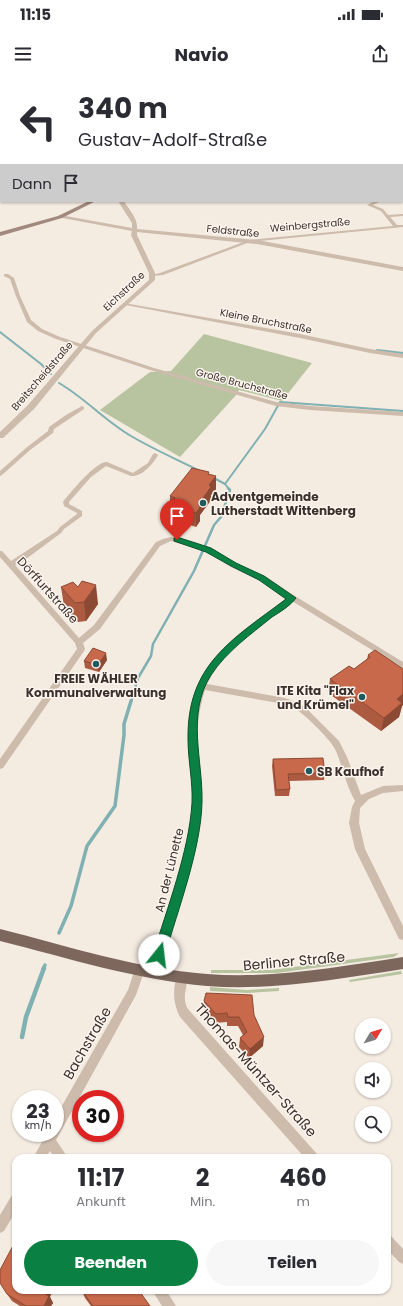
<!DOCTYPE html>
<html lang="de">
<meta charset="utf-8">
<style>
:root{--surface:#fff;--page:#f7f7f7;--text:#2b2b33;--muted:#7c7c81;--accent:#0b8043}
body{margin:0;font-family:Poppins,sans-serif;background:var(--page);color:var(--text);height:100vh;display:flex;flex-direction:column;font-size:15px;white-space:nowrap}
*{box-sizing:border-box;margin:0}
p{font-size:13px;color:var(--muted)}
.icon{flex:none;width:22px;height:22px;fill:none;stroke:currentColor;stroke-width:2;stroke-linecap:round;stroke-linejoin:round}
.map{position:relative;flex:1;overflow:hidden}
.drawer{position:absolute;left:12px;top:1074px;width:379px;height:140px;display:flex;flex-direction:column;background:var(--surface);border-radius:12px;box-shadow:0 1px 3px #0004}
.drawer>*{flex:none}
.banner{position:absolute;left:0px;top:0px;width:403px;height:122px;box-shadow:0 1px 3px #0004;background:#fff;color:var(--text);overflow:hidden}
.needle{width:26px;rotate:52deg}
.tools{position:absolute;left:355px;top:938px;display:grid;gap:8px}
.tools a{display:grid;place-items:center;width:36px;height:36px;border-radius:50%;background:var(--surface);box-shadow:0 1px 3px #0004;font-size:20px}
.speed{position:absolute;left:12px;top:1010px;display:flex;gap:8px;font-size:20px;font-weight:700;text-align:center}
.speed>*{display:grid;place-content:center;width:52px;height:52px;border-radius:50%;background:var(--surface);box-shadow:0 1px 3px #0004;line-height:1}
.speed small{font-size:10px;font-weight:400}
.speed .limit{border:6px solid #d22;background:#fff;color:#111}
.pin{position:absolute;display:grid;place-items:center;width:34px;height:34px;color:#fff;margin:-41px -17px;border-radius:50% 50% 50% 0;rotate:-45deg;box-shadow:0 0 4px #0007}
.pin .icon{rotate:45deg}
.me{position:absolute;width:44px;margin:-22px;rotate:16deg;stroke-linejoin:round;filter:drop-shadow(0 0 3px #0008)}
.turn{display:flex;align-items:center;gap:14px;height:84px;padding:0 12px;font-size:18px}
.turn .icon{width:52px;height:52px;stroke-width:2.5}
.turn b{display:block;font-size:28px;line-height:34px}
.then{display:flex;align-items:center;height:38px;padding:0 12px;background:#0003;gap:8px;font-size:15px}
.eta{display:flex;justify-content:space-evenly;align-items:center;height:68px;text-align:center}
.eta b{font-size:24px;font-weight:700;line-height:28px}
.action{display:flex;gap:8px;margin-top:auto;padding:8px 12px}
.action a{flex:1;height:46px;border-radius:24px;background:var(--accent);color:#fff;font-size:16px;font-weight:700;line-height:46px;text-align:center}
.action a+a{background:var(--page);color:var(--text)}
.status{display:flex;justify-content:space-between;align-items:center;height:28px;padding:0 20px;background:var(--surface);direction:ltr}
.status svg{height:11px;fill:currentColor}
header{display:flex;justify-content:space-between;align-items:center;height:52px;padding:0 12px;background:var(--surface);font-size:18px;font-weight:700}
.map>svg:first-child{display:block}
.green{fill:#b8c4a0}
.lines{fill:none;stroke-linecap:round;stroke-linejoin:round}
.stream-far4{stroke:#7fb0b2;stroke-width:1.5}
.stream-far3{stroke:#7fb0b2;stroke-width:2}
.stream-far2{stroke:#7fb0b2;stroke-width:2.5}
.stream-far1{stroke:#7fb0b2;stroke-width:3.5}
.stream{stroke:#7fb0b2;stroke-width:4.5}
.minor{fill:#cdbbac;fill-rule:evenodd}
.tertiary{fill:#cdbbac;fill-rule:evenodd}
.secondary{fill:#a18a7d;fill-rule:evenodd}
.primary{fill:#7d675c;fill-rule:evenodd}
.wall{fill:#ac5a40}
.shaded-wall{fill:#8c4a34}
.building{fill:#c8694b;stroke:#8c4a34}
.route{fill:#0b8043;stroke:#07532c}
.poi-dot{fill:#1f5a5e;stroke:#fbf5ee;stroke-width:1.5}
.labels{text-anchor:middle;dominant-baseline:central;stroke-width:3;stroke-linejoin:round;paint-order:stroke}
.far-street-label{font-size:10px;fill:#3b302b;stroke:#fbf5ee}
.poi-label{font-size:12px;font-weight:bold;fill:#3b302b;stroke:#fbf5ee;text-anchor:start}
.street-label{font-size:12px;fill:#3b302b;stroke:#fbf5ee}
.near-street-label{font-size:14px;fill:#3b302b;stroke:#fbf5ee}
</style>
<div class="status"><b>11:15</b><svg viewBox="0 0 49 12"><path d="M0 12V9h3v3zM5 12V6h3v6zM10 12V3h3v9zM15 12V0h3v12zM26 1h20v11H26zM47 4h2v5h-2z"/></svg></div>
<header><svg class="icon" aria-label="menu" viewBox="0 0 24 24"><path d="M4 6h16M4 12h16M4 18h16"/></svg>Navio<svg class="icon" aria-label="share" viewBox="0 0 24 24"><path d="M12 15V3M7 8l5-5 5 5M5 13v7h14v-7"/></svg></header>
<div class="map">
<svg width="403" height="1226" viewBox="0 0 403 1226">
<rect width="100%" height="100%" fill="#f4ebe1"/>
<!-- green -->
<g class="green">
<path d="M204,254L312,283L282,321L239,310L236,315L180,377L100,330L150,292L171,291Z"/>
<path d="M399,873L394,877L277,893H211V890H271Z"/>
<path d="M401,891L402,894L350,902L349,900Z"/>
<path d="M210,907L246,910L279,908V911L247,913L210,911Z"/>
</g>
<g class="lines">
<!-- stream-far4 -->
<path class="stream-far4" d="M390,1L393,0"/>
<!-- stream-far3 -->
<g class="stream-far3">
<path d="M0,252L41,284L51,294"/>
<path d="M377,270L403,273"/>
<path d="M59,303C85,318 105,341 131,356C153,369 176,379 198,390"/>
<path d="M214,398L225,404L229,409"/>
<path d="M225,404L265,349L280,322L403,331"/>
</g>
<!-- stream-far2 -->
<path class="stream-far2" d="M131,622L138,598L151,576L153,564L194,491L214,445L221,437L230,410L228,408"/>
<!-- stream-far1 -->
<g class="stream-far1">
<path d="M59,853L71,826L87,766L115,726L124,655V644L131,621"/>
<path d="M43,889L45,885"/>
</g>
<!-- stream -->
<path class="stream" d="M22,957L26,937L44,888"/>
<!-- minor -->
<g class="minor">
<rect x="52" y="0" width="4" height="1"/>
<rect x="94" y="0" width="4" height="1"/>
<rect x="402" y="111" width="1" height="2"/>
<path d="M375,121H381L373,125L383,129L388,135L403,134V136L390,137L397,145H403V147L250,162L163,195L153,196L151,195L160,193L249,160L393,146L381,131L367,125Z"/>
<path d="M4,194H8L14,198L20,216L31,240L42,249L60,257L154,288L276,322L310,326L403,332V336L310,330L276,326L150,290L56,259L38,251L27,242L16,216L10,199L4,196Z"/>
<path d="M124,223L300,254L370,269L403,274V278L370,273L300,258L126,225H124Z"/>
<path d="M82,326L84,327V329L54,349L53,353L30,370L2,395L0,396V391L26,368L48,351L49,347L66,335Z"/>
<path d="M155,373L158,375C153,384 142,397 131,396L106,386L91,397L69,422V424L82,431V436L64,449L61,453L22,482L15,485L79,558L94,545L156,462L163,459L171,457L194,462L211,468L235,483L265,496L295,516L403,582V589L292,521C261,545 225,567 207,604L285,618L298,623L306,628L339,661L347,677L361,715L383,706L403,705V711L383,713L369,719L360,728L359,743L365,769L403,846V860L399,859L355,769L349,743L352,727L355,721C346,705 343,688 336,671C332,661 310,640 300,632C295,628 290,626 284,624L205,610C199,629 196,649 198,670C199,690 203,710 201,730C195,785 173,839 159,892L158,895L154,897L150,895L149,892C164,839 185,786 192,731C197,690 179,646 198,607L197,606C205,596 210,583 219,573C239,551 264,535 287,518L259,500L231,487L207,472L171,461L160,466L100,549L83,563L85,569L84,571L3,688L0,689V679L77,569L75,563L0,477V471H2L11,481L57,451L60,447L77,434V433L64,426L63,422C70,413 96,381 107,382L133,393L148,383L153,374Z"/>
<path d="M140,884L144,886L145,889L136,915L56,1060L68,1078H55L50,1071L45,1078H33L47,1053H55V1038L128,910L136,886Z"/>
<path d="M182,892L186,894C190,904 180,917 188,929L317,1074L319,1078H305L180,937C173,924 172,907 178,894Z"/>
<path d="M16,1113V1131L4,1151L0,1153V1135L12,1115Z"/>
<path d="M387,1154L391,1156L403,1169V1184L399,1182L387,1169Z"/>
<path d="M152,1210H166L176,1226H162Z"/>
</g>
<!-- tertiary -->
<g class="tertiary">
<path d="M9,0H13L14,1H10Z"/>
<path d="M118,121H124C129,130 138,138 137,149L257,160L403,187V191L257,164L137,152V155L155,193V200L96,253L34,329L3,358H0V352L28,325L92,251L149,200V193L131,155L132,151L57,137L60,135L132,148V143Z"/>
</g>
<!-- secondary -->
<path class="secondary" d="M89,121H96L62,138L0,156V152L58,136Z"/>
<!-- primary -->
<path class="primary" d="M0,849C68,866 137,889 207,894C273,899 338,887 403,877V889C338,899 273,911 207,906C137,900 68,878 0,861Z"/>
</g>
<!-- wall -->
<g class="wall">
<path d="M209,395L216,409L211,415V420L200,435V441L196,447L184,443L182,441L170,438V416Z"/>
<path d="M61,507H78L98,524L86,541L78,542L64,526Z"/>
<path d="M368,575L403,589V625L402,626L399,637L381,651L328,613L330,599L354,589L367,579Z"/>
<path d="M107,580L99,592L85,588L84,581Z"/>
<path d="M273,679L325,693L324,700L289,701L290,709L289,716H275L272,686Z"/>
<path d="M204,921L254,935L263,966L249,978L239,967L240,958L243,955L238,946H227V942L215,943L204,929Z"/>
<path d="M82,1211L138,1214L150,1226H91L85,1218Z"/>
<path d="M7,1214L50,1217L53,1223L51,1226H20L12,1221Z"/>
</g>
<!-- shaded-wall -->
<g class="shaded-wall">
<path d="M209,392V404L216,396V409L211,415V420L200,435V441L196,447V433L198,425Z"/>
<path d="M96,505L98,524L86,541L84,522Z"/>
<path d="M106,573L107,580L99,592L98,585Z"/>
<path d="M403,614V625L402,626L399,637L381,651L384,638L397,619Z"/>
<path d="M264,957L263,966L249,978L250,969Z"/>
<path d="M46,1210H53L50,1217L53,1223L51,1226H44V1213Z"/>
</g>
<!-- building -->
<g class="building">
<path d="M192,388L209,392L208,394L216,396L209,405L211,407L198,425L200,427L196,433L184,430L182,427L170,424L175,418L170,416Z"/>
<path d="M82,501L96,505L84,522L75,523L61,507L73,502L78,507Z"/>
<path d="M93,568L106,573L98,585L84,581Z"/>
<path d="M375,570L403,589V614L397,619L402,623L384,638L330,599L349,586L354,589L370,577L368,575Z"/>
<path d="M323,678L325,693L288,694L290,709L276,710L273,679Z"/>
<path d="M206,913L252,915L254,935L264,957L250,969L240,958L247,952L239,937H228L227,933L216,934L204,921Z"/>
<path d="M16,1160V1210H46L44,1213L49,1216L44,1226H26L7,1214L0,1203V1190Z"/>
<path d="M84,1210H135L138,1214L140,1212L150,1226H93L82,1211Z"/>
</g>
<!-- route -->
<path class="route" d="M177,457L211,468L236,483L264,496L296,518C290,526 280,532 272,537C250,555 227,571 211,595C186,634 203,680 202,722C201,769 178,829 165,875L163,879L159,880L155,879L153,875C167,828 189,772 192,723C193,702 188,680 188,659C187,584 232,560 286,519L259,500L231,486L206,472L174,461V458Z"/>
<!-- markers -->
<g class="poi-dot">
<circle cx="203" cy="423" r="4"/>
<circle cx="96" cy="584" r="4"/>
<circle cx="362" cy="617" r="4"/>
<circle cx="309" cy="691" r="4"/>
</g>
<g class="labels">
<!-- far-street labels -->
<g class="far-street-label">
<text transform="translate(310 145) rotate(-5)">Weinbergstraße</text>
<text transform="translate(233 151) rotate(6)">Feldstraße</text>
<text transform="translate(124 211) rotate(-43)">Eichstraße</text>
<text transform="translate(266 241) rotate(11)">Kleine Bruchstraße</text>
<text transform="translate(42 296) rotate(-49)">Breitscheidstraße</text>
<text transform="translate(242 304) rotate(15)">Große Bruchstraße</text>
</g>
<!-- poi labels -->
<g class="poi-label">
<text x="211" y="416">Adventgemeinde<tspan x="211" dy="14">Lutherstadt Wittenberg</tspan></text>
<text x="96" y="598" text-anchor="middle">FREIE WÄHLER<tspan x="96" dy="14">Kommunalverwaltung</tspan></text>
<text x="354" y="610" text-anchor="end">ITE Kita "Flax<tspan x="354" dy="14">und Krümel"</tspan></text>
<text x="317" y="691">SB Kaufhof</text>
</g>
<!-- street labels -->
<g class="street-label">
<text transform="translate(48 510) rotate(48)">Dörffurtstraße</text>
<text transform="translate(169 790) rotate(-76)">An der Lünette</text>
</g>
<!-- near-street labels -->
<g class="near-street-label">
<text transform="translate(294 881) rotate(-5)">Berliner Straße</text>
<text transform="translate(87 963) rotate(-60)">Bachstraße</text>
<text transform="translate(256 990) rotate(48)">Thomas-Müntzer-Straße</text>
</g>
</g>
</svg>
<div class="tools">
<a><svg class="needle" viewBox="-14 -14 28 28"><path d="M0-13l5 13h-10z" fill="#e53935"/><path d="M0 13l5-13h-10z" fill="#7c7c81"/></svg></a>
<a><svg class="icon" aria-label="sound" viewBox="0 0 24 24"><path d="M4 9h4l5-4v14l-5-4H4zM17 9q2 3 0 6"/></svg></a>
<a><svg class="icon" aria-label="search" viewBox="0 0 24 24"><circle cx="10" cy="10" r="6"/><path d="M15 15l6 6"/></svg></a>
</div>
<div class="speed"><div>23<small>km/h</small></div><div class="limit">30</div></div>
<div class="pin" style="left:177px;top:460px;background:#d93025"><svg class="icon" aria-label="arrive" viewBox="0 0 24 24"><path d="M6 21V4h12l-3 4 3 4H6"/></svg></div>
<svg class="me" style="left:159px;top:875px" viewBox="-20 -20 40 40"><circle r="19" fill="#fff"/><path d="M0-13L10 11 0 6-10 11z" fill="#0b8043"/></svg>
<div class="banner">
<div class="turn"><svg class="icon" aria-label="left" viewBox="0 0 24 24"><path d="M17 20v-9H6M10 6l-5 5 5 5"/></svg><div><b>340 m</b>Gustav-Adolf-Straße</div></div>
<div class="then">Dann<svg class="icon" aria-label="arrive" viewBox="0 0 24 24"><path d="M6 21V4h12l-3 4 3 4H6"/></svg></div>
</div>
<section class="drawer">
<div class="eta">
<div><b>11:17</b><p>Ankunft</p></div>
<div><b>2</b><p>Min.</p></div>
<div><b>460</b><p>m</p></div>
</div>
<div class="action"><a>Beenden</a><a>Teilen</a></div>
</section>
</div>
